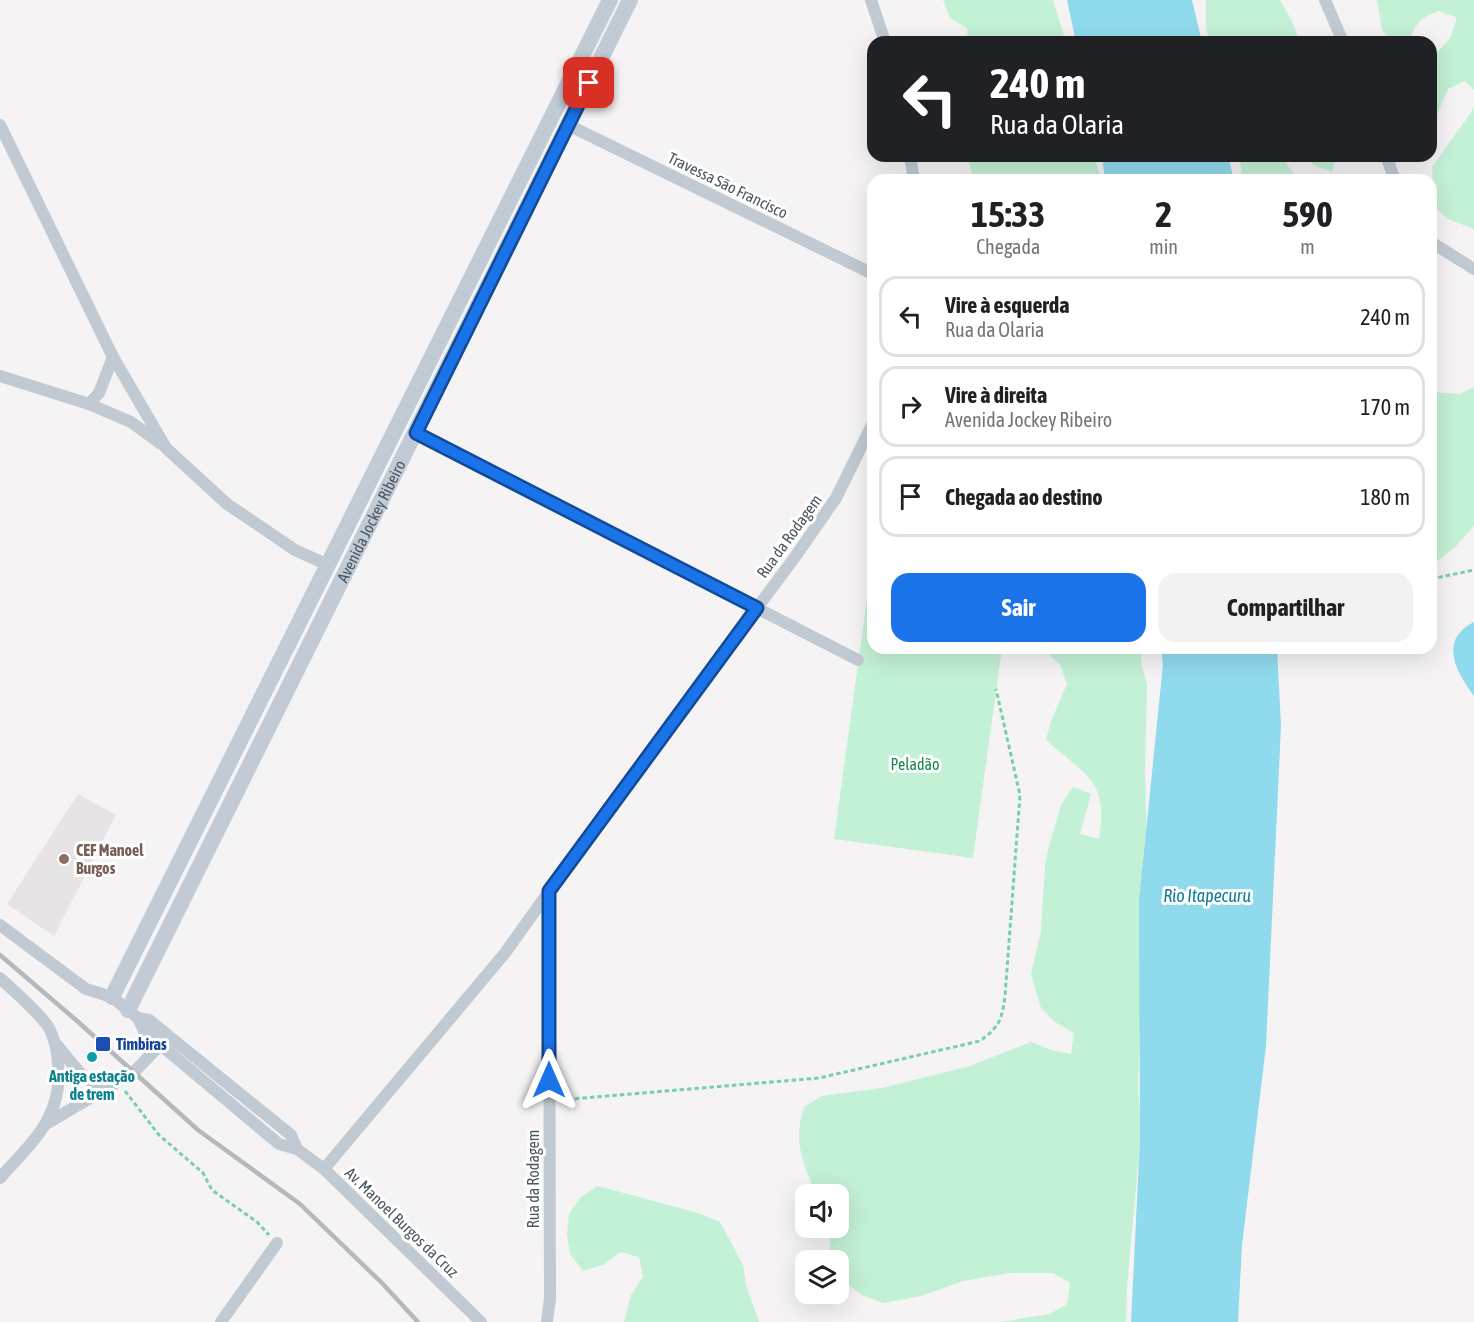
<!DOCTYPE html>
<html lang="pt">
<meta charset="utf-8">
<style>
:root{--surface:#fff;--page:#f2f2f2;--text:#202124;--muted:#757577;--line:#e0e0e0;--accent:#1a73e8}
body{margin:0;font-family:"Asap Condensed",sans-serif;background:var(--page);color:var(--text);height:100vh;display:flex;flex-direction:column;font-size:22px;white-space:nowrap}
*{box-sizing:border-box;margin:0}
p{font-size:20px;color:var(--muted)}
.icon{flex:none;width:33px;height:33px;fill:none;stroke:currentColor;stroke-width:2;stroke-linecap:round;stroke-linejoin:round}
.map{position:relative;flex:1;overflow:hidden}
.details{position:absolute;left:867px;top:174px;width:570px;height:480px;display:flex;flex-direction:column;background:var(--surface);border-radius:18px;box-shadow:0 6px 24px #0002}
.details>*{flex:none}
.banner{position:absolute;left:867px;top:36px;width:570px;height:126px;border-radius:18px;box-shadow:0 6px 24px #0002;background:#202124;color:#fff;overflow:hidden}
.buttons{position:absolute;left:795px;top:1184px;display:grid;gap:12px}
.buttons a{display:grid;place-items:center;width:54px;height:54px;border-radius:12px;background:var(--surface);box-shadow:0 6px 24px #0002;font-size:30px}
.pin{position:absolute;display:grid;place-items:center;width:51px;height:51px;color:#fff;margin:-26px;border-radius:12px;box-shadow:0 3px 9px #0006}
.me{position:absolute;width:66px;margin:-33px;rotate:0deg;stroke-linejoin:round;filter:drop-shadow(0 0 4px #0008)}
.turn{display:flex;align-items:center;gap:21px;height:126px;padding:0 24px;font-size:27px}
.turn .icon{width:78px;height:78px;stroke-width:2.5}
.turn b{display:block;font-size:42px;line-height:51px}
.eta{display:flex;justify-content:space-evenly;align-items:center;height:102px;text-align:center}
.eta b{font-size:36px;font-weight:700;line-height:42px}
.button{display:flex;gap:12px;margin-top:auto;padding:12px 24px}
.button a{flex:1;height:69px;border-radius:18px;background:var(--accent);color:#fff;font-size:24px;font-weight:700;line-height:69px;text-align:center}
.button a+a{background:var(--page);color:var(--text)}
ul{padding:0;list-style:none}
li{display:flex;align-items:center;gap:18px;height:81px;margin:0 12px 9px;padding:0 12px;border:3px solid var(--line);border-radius:18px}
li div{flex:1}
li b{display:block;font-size:22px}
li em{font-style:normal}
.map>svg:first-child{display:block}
.education{fill:#e6e4e5}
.green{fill:#c3f1d5}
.water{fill:#90daee}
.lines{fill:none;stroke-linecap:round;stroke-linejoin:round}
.path{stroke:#7ad0a6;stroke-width:3;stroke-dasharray:4.5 3;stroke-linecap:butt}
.street{stroke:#c1cad2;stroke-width:12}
.secondary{stroke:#c1cbd6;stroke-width:16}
.rail{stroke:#b5b8bd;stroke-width:4.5}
.route-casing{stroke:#114b97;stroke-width:15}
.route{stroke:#1a73e8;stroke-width:10}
.education-dot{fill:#8d6e63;stroke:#fff;stroke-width:2}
.transit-dot{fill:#1a4fb4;stroke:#fff;stroke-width:2}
.culture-dot{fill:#0f9aa8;stroke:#fff;stroke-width:2}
.labels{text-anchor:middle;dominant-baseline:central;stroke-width:6;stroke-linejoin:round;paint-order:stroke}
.street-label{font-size:16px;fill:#4a5661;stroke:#fff}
.park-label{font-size:16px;fill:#17864f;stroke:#fff}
.education-label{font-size:16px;font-weight:bold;fill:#785e54;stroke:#fff;text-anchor:start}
.transit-label{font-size:16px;font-weight:bold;fill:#164399;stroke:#fff;text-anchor:start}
.culture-label{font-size:16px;font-weight:bold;fill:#0d838f;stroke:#fff}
.water-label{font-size:18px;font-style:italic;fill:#0c7c9b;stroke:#fff}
</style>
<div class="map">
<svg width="1474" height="1322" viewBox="0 0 1474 1322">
<rect width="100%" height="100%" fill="#f5f3f3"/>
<!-- education -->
<path class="education" d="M78,794L116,815L54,936L7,904Z"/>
<!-- green -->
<g class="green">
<path d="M943,0H1053L1066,42H968L967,28L950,18Z"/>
<path d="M1206,0H1280L1291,19L1300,42H1209L1206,28Z"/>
<path d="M1377,0H1474V90L1465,81L1448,89L1433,124L1431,125V63L1435,55L1450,38L1457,18L1439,11C1434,13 1425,16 1421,20C1408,34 1416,42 1391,42L1382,30Z"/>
<path d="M1474,106V229L1448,219L1434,206L1432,167L1470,114Z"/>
<path d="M967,156H1094L1101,180H974Z"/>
<path d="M1240,156H1281L1298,180H1242Z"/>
<path d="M1310,156H1336L1332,172L1313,165Z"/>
<path d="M1474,387V526L1456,546L1431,566V392L1460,394Z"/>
<path d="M868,592L873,593V648H1002L973,858L834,839Z"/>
<path d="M1043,648H1142L1141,662L1147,685L1145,767L1147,851L1138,1085L1141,1132L1127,1288L1126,1322H1001L1050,1314L1067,1304L1070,1283L1053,1273H1010L963,1281L921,1296L883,1303L862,1295L846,1283L839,1273L838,1260H832L828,1227H838V1194H816C802,1160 793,1143 804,1107L822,1096L882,1088L970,1066L1031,1042L1051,1050L1071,1054L1074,1033L1055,1022L1041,1008L1031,974L1041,931L1045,865L1050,842L1062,803L1073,787L1091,794L1080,834L1099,839C1109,779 1085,775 1046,740L1051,721L1067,684L1060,665Z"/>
<path d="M598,1186L698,1213L720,1222L743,1265L746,1285L759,1322H624L631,1295L643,1277L639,1257L620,1252L603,1265L583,1271L570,1254L567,1234L569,1214L581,1197Z"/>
</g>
<!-- water -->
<g class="water">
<path d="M1067,0H1192L1202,42H1076Z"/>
<path d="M1102,156H1228L1234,180H1105Z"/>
<path d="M1474,622V696C1456,672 1438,640 1474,622Z"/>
<path d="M1161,648H1277L1281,726L1266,1046L1242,1245L1238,1322H1131L1140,1139L1139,901L1163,664Z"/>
</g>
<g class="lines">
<!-- path -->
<g class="path">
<path d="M1431,579L1474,570"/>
<path d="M125,1091L159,1135L203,1173L212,1190L257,1222L269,1235"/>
<path d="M560,1100L819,1078L980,1041C999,1027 1002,1020 1005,996L1020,795L996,689"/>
</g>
<!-- street -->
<g class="street">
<path d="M871,0L885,42"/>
<path d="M1325,0L1343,42"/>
<path d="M0,125L113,357L166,448L227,504L295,550L328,565"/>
<path d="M568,125L873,274"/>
<path d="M910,156L914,180"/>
<path d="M1386,156L1395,180"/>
<path d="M1431,242L1474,269"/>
<path d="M0,376L89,404L131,422L161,444"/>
<path d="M89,404L99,393L113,357"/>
<path d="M416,433L858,660"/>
<path d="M0,925L86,989L112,997L138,1018L144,1031L279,1144L297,1149L324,1169L481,1322"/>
<path d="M0,978C14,991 39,1012 49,1028C55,1039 57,1050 58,1063C64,1116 32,1142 0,1178"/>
<path d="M138,1018L149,1020L291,1135L297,1149"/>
<path d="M57,1045C73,1064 82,1080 106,1090"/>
<path d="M46,1124L134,1072L160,1045"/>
<path d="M324,1169L505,953L617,796L795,557L836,498L873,423"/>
<path d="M221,1322L277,1243"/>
<path d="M547,1322L550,1298L549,891"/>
</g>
<!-- secondary -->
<g class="secondary">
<path d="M112,997L610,0"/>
<path id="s1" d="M128,1010L630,0"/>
</g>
<!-- rail -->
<path class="rail" d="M0,955L76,1020L198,1130L300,1204L382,1283L418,1322"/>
</g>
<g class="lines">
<!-- route casing -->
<g class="route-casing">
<path id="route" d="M549,1080V891L757,608L416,433L589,83"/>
</g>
<!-- route -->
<use href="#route" class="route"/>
</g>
<!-- markers -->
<circle class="education-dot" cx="64" cy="859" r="6"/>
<rect class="transit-dot" x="95" y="1036" width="16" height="16" rx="3"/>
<circle class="culture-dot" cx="92" cy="1057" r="6"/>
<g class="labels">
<!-- street labels -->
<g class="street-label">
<text transform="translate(728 185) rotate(26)">Travessa São Francisco</text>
<text stroke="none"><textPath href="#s1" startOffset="546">Avenida Jockey Ribeiro</textPath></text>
<text transform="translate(789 536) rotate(-54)">Rua da Rodagem</text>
<text transform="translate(533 1179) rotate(-90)">Rua da Rodagem</text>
<text transform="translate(402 1222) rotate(44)">Av. Manoel Burgos da Cruz</text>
</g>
<!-- park labels -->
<g class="park-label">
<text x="915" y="764">Peladão</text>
</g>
<!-- education labels -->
<g class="education-label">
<text x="76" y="850">CEF Manoel<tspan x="76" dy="18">Burgos</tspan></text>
</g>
<!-- transit labels -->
<g class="transit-label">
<text x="116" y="1044">Timbiras</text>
</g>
<!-- culture labels -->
<g class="culture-label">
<text x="92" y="1076">Antiga estação<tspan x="92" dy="18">de trem</tspan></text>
</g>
<!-- water labels -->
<g class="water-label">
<text x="1207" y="895">Rio Itapecuru</text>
</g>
</g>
</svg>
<div class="buttons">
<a><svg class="icon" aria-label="sound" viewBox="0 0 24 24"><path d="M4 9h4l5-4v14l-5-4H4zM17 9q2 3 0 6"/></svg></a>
<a><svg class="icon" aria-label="layers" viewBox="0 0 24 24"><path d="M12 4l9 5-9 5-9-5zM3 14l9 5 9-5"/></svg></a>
</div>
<div class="pin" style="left:589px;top:83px;background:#d93025"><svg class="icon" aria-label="arrive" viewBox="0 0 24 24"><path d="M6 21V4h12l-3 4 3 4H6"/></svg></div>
<svg class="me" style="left:549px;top:1080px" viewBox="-20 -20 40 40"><path d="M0-17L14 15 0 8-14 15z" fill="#1a73e8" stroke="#fff" stroke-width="4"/></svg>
<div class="banner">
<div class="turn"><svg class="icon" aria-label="left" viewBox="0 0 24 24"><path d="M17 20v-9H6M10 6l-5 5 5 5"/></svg><div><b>240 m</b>Rua da Olaria</div></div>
</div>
<section class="details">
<div class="eta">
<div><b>15:33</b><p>Chegada</p></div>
<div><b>2</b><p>min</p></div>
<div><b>590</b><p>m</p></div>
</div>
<ul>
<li><svg class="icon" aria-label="left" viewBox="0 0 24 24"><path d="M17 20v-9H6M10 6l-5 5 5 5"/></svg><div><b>Vire à esquerda</b><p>Rua da Olaria</p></div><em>240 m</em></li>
<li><svg class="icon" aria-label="right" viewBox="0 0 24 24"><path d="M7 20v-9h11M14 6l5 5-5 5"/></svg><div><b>Vire à direita</b><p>Avenida Jockey Ribeiro</p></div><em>170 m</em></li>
<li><svg class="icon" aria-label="arrive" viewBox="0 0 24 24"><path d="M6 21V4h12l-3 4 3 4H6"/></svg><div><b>Chegada ao destino</b></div><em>180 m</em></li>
</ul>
<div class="button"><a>Sair</a><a>Compartilhar</a></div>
</section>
</div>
